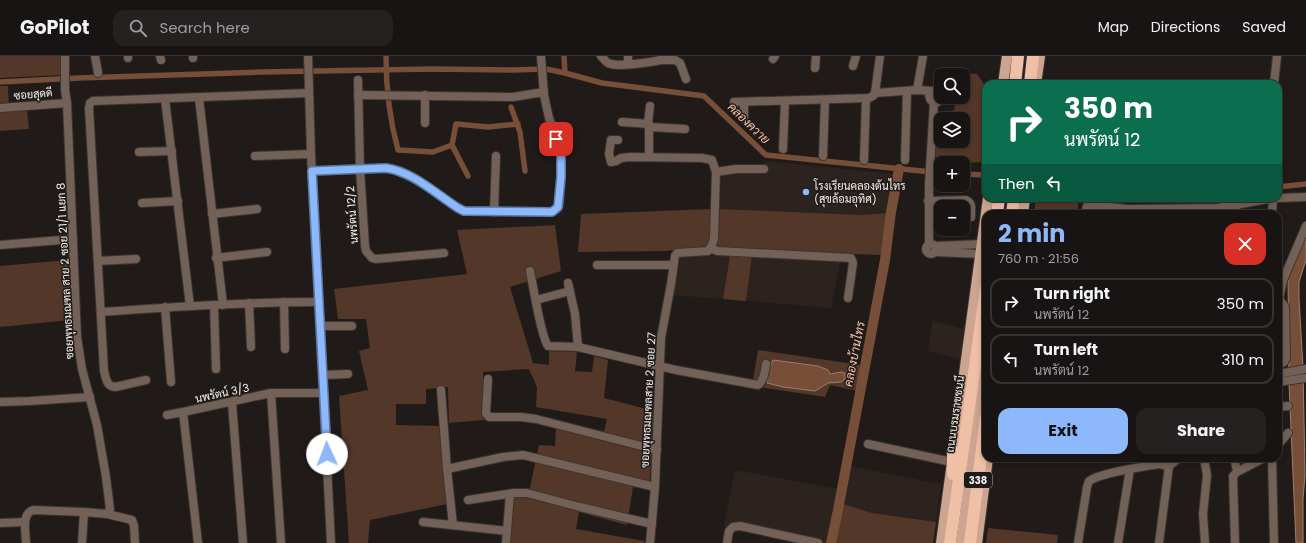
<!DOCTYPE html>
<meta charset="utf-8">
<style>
:root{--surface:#181413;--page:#252121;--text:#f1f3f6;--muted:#9f9ea0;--line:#363333;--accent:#8db9fc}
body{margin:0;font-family:Poppins,Sarabun,sans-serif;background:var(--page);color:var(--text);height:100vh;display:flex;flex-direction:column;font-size:15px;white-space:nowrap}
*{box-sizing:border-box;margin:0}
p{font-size:13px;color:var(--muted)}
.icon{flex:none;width:22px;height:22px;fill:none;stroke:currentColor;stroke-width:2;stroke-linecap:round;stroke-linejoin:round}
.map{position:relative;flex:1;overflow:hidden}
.side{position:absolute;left:982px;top:154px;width:300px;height:252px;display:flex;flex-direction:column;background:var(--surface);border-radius:12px;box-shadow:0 2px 6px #0003,0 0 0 1px var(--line)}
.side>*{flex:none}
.guide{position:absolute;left:982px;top:24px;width:300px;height:122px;border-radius:12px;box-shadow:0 2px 6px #0003,0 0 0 1px var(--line);background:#0b6e4f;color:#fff;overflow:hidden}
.buttons{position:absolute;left:934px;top:12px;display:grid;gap:8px}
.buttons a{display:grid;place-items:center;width:36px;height:36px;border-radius:8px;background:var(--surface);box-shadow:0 2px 6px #0003,0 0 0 1px var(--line);font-size:20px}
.pin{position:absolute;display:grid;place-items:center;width:34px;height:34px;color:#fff;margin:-17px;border-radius:8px;box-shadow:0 2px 6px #0006}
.me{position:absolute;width:44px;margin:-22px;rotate:358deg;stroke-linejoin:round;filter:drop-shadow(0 0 3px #0008)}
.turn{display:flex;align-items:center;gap:14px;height:84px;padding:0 16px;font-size:18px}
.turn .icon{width:52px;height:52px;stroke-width:2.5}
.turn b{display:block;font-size:28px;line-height:34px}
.then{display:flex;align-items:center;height:38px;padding:0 16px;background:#0003;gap:8px;font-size:15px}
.round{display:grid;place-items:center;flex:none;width:42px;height:42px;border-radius:12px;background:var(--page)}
.overview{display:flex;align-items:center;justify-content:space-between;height:68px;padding:0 16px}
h1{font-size:24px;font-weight:700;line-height:30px;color:var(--accent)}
.primary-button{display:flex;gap:8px;margin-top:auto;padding:8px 16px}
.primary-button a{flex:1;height:46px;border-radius:12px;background:var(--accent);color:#111;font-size:16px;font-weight:700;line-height:46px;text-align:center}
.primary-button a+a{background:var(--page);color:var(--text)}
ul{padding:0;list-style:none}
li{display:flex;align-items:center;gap:12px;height:50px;margin:0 8px 6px;padding:0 8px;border:2px solid var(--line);border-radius:12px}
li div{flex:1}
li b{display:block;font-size:15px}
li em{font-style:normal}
header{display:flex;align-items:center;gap:24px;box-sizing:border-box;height:56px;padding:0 20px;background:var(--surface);border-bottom:1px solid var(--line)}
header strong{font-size:19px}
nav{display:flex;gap:22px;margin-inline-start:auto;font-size:14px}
.search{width:280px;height:36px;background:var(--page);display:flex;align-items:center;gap:10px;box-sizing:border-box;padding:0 14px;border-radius:12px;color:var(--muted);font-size:15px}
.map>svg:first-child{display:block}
.built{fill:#2d231e}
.green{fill:#533728;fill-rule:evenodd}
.water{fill:#774e38;stroke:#9c7f6f}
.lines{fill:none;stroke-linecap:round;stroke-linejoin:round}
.canal{stroke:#774e38;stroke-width:5.5}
.river{stroke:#774e38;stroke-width:10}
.minor-casing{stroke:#393533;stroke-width:10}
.major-casing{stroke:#393533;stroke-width:12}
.highway-casing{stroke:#393533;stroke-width:14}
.minor{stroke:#736056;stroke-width:8}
.major{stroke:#cca48f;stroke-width:10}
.highway{stroke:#efbfa6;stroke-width:12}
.route-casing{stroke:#5c78a4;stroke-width:10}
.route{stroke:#8db9fc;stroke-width:7}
.poi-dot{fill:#8db9fc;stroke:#201b19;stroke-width:1.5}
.labels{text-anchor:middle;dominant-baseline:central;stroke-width:3;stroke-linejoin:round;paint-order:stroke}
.shield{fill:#201b19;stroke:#b4b1af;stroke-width:1}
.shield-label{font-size:10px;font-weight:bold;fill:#f4f1ef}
.street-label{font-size:11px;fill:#f4f1ef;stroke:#201b19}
.poi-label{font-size:11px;fill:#f4f1ef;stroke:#201b19;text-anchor:start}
.water-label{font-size:12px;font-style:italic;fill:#ffc6a9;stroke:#201b19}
</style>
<header>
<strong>GoPilot</strong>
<div class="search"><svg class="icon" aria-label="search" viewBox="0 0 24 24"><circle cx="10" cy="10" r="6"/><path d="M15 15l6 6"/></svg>Search here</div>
<nav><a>Map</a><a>Directions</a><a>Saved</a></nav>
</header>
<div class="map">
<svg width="1306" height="487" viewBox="0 0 1306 487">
<rect width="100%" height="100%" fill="#201b19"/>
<!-- built -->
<g class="built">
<path d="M764,105L894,118L888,157L862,159L720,153L722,118L764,115Z"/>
<path d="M753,194L842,197L831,252L746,245Z"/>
<path d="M730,199L723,243L672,239L681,200Z"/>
<path d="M933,265L964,273L960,303L928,295Z"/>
<path d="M850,410L941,428L936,466L872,457L843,448Z"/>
<path d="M735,414L839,433L826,487H804L724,470Z"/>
</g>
<!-- green -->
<g class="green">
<path d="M0,0H62V19L0,22Z"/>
<path d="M963,17L977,18L984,28H989H986V106L935,108L936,83L941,63V85H963V63H941L943,57L954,54L957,41H963Z"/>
<path d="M0,30H8L9,54H27L29,73L0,75Z"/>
<path d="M1036,142H1079L1077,158H1034Z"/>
<path d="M711,153L710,184L706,190L666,195L578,196L581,158Z"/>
<path d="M720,153L862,159L888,157L882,199L717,193Z"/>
<path d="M555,169L561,215L510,231L533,307L549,309V295L577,296L575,315L592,316L594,300L608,304L604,342L654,355L649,434L633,431L627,469L579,456L576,473L644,485V487H509L513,441H528L539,389L555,390L556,372L602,384L607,363L536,351L537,331L529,313L483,316L484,364L449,367L448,331L426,333V348H396V369L439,370L447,448L370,464L368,487H349L339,340L368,334L359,295L370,292L366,263H338L334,233L467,218L457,174Z"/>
<path d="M730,199L752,200L746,245L723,243Z"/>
<path d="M68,204L71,264L0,271V210Z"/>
<path d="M758,294L861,309L858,335L830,329L825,341L752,330ZM774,304L818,310L829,318L841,316V326L828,327L815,335L783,331L768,327Z"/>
<path d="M843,448L872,457L936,466L933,487H835Z"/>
<path d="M988,472L1058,479L1057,487H986Z"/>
</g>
<!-- water -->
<g class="water">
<path d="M1306,182V204L1299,226V243L1303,311L1305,419L1303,443V487H1296L1289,327L1288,222Z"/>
<path d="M773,304L818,310L828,314L830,318L841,316L845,317V323L841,326L828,327L815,335L783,331L767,327L769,313Z"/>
</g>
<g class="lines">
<!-- canal -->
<g class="canal">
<path d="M386,0C386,30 390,65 398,94L433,96L452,89L456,68L488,71L518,68"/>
<path d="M564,0L565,17L602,27L704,40L766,99L941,117"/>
<path d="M0,26L79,22L260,16L432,13L513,14L546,13L565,17"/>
<path d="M511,51L520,76L525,115"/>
<path d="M452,89L468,120"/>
<path d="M963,118L986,119"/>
<path d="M1278,131L1306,128"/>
</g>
<!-- river -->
<path class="river" d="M831,487L838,454L885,204L891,156L899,113"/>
<!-- minor casing -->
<g class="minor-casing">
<g id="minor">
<path d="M95,0L98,17"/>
<path d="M128,0V2"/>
<path d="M160,0L161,4"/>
<path d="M193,0V2"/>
<path d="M308,0L311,98L331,487"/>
<path d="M601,0C603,2 605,5 608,7C619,12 649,6 662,4"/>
<path d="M628,0V8"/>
<path d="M662,1V4H675L680,7L686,23"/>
<path d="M773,3L775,0"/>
<path d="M853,10L856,0"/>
<path d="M815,12L816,0"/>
<path d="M358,24L360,113L365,190L366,195L372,202L376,203L444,197"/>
<path d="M1274,28L1277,0"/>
<path d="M917,34L923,0"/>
<path d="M875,37L880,0"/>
<path d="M941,37L938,34C926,33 927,48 938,46L942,41"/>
<path d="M358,39L513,41L544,36"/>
<path d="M425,39V67"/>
<path d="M199,42L223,249"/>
<path d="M165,43L190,250"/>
<path d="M734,46L869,42L873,40L875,37L917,34L932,35"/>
<path d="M744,46V63"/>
<path d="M0,52L67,47"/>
<path d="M622,66L649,68V100"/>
<path d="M648,67L650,50"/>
<path d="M650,71L685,73"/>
<path d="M618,84H611L609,98L611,106L616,105L621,102L630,101L702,102L712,104L716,116"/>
<path d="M783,93L785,45"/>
<path d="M139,96L172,95"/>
<path d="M255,100L311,98"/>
<path d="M823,100L825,44"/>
<path d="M864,104L866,43"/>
<path d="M905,104L907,35"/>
<path d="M312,115L386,112C413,116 435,137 458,152L463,155L552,156L557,153L559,150L561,121V94L549,62L544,39L541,0"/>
<path d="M1278,142L1306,141"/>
<path d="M928,145L966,144C973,147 971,154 971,161"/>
<path d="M142,147L178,145"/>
<path d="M494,156L496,100"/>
<path d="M212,158L257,153"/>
<path d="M1085,158L1087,150L1090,149L1128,153L1217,152L1275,142"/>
<path d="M1235,158L1236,149"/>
<path d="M1272,158L1273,142"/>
<circle cx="931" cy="193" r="5"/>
<path d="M0,189L73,183"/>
<path d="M929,189V128L934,46"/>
<path d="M935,190L982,188"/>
<path d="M710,192L717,195L851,202L853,207L848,242"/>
<path d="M935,196L981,198"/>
<path d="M216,202L267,196"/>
<path d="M98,205L136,203"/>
<path d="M597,209H673"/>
<path d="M530,215C533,229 541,281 548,290L578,291L676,314L758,329C764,325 765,315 766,308"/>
<path d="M568,227L575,258L578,291"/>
<path d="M536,244L570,235"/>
<path d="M284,246L285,293"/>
<path d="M249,247L251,291"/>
<path d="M214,249L216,313"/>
<path d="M165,251L171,326"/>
<path d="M101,256C173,251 246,246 319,246"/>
<path d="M321,270H352"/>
<path d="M1278,309L1284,306L1286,302L1285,251L1279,243L1283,224L1306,170"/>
<path d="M1278,318L1306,313"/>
<path d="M323,319L348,318"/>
<path d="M488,323L486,357L489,361H521L536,363L657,394"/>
<path d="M146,324L115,331C106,330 106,322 104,315L89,52L90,47L93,45L309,37"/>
<path d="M1278,326L1306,322"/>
<path d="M441,334L447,413L453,469"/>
<path d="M271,337L281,487"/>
<path d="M0,346L30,345L90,341"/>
<path d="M232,347L243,487"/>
<path d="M1278,351L1288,350"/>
<path d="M167,359L183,356"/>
<path d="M868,388L952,406"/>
<path d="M1278,389L1288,377"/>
<path d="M1154,402L1159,408L1169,410L1179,402"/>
<path d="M1204,402L1207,419L1203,458L1205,487"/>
<path d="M1234,402L1236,411"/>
<path d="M1272,402L1274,487"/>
<path d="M447,413L503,401L523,399L655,431"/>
<path d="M468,444L514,437H527L580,451L652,468"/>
<path d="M107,458L132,464L134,470L135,487"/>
<path d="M423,466L507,475"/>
<path d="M0,467L25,466"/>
<path d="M26,487C26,477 21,458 33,454L84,456L107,458L110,453L106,421L97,369L82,313L77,281L67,47L65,34V0"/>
<path d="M82,487L84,456"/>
<path d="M198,487L183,356L271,337H324"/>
<path d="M506,487L510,438"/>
<path d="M650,487L655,431L661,282L671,228L675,200L677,197L708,195L711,191L714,183L716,116L736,113H764"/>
<path d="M727,487L729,475L733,471L740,470L818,487"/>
<path d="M1078,487L1087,431L1089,425C1103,416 1142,411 1159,408L1163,402"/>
<path d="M1118,487L1130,413"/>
<path d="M1159,487L1169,410"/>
<path d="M1235,487L1233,420L1237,416L1264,402"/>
</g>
</g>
<!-- major casing -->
<g class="major-casing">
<g id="major">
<path d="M1003,28L1007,0"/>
<path d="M1036,28L1040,0"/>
<path d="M1023,158L1025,142"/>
<path d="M941,487L988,142"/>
<path d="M961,487L986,307"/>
<path d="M977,487L988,402"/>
</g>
</g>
<!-- highway casing -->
<g class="highway-casing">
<g id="highway">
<path d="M1015,28L1018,0"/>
<path d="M1030,28L1033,0"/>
<path d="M997,158L999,142"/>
<path d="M1012,158L1014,142"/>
<path d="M953,418V395"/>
<path d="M950,487L986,232"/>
<path d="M970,487L986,361"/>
</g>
</g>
<!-- minor -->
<use href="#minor" class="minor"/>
<!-- major -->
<use href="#major" class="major"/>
<!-- highway -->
<use href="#highway" class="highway"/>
</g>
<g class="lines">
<!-- route casing -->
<g class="route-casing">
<path id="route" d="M327,398L312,115L386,112C413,116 435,137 458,152L464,155L552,156L558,151L561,121V94L556,83"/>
</g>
<!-- route -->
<use href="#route" class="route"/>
</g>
<!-- markers -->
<circle class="poi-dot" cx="806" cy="136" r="4"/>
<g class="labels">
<!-- shield labels -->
<rect class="shield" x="964" y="416" width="28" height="16" rx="3"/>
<g class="shield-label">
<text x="978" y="424">338</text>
</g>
<!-- street labels -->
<g class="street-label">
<text transform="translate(33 38) rotate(-5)">ซอยสุดดี</text>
<text transform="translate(352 159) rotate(-94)">นพรัตน์ 12/2</text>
<text transform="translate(65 215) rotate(-93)">ซอยพุทธมณฑล สาย 2 ซอย 21/1 แยก 8</text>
<text transform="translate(222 337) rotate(-12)">นพรัตน์ 3/3</text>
<text transform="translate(648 344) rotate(-87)">ซอยพุทธมณฑลสาย 2 ซอย 27</text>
<text transform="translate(955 358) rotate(-82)">ถนนบรมราชชนนี</text>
</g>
<!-- poi labels -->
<g class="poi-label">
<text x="814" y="130">โรงเรียนคลองต้นไทร<tspan x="814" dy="13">(สุขล้อมอุทิศ)</tspan></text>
</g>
<!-- water labels -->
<g class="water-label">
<text transform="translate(749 67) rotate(44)">คลองควาย</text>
<text transform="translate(854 298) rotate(-79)">คลองบ้านไทร</text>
</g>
</g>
</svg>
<div class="buttons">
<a><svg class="icon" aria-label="search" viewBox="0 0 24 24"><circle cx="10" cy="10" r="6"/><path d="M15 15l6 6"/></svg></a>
<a><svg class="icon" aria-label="layers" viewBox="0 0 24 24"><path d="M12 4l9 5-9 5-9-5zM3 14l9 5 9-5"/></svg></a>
<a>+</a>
<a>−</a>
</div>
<div class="pin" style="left:556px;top:83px;background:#d93025"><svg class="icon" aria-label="arrive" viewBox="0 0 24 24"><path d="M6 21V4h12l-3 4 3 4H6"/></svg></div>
<svg class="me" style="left:327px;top:398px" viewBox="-20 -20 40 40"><circle r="19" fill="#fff"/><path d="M0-13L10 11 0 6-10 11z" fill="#8db9fc"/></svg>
<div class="guide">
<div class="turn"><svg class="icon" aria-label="right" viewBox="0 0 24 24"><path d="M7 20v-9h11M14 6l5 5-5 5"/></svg><div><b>350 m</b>นพรัตน์ 12</div></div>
<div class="then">Then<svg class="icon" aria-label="left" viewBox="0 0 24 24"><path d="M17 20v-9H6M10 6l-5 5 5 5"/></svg></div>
</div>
<section class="side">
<div class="overview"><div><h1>2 min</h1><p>760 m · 21:56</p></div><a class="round" style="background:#d93025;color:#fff"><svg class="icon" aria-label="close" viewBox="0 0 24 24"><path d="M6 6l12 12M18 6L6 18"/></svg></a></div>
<ul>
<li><svg class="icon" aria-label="right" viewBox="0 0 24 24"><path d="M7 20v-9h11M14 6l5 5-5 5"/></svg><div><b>Turn right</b><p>นพรัตน์ 12</p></div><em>350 m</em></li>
<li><svg class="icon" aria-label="left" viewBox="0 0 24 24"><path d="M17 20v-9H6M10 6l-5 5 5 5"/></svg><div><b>Turn left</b><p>นพรัตน์ 12</p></div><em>310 m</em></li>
</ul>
<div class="primary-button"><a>Exit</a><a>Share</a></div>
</section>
</div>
